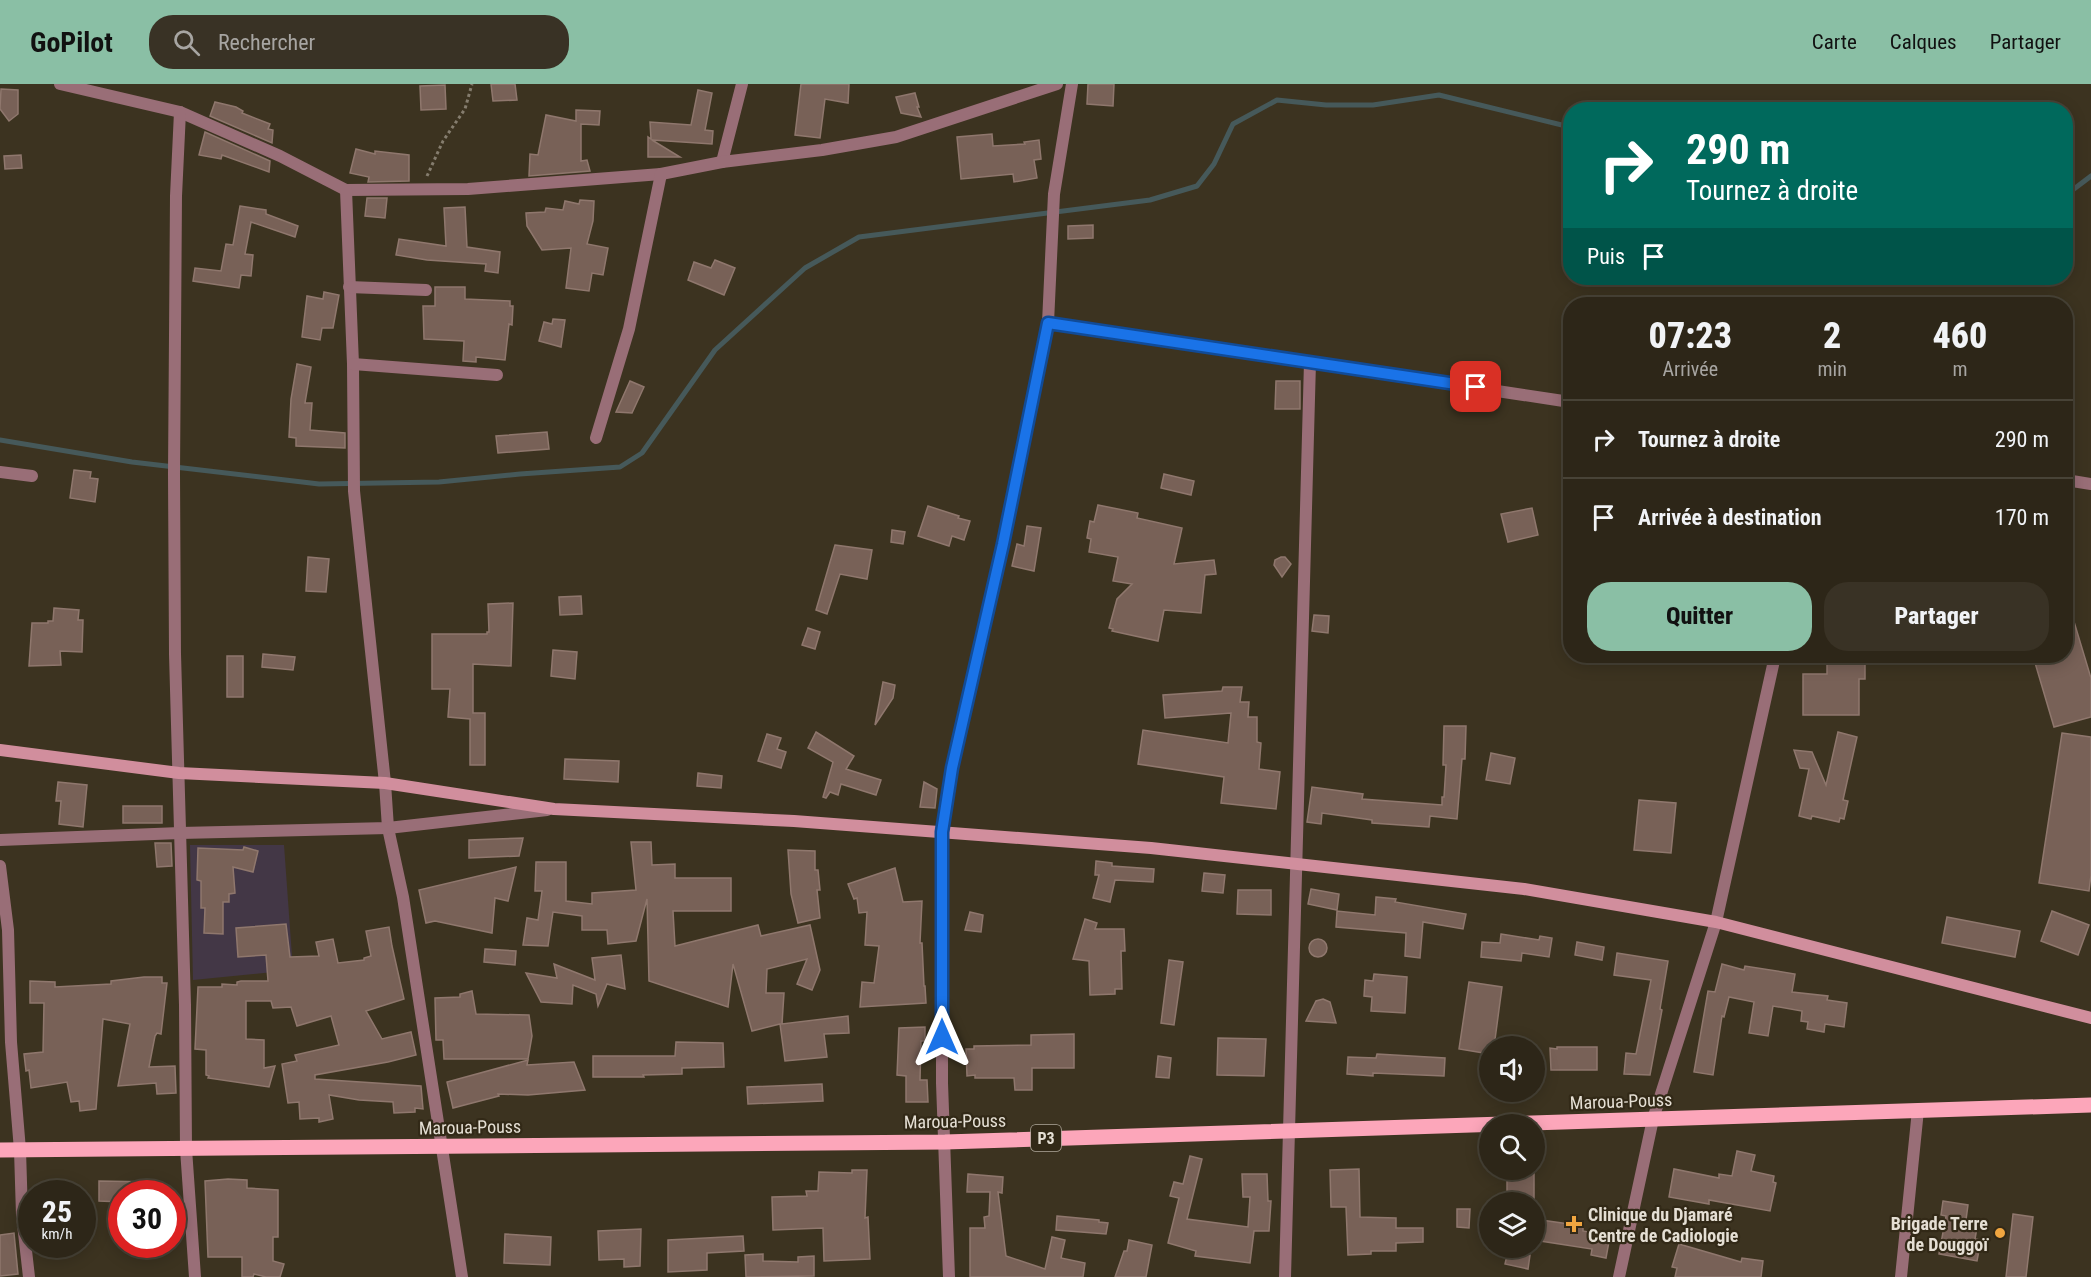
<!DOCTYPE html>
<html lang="fr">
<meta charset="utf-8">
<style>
:root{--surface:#2d2618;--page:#393225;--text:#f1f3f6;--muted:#a7a5a2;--line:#484337;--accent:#8abfa5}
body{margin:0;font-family:"Roboto Condensed",sans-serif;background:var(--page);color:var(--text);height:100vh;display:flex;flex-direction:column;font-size:22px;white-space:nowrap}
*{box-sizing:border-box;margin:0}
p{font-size:20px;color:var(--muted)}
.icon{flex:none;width:33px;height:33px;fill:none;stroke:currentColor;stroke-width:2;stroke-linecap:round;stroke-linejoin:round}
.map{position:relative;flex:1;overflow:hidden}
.drawer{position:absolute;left:1563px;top:213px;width:510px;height:366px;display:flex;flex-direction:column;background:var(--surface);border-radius:24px;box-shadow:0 3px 15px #0003,0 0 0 2px var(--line)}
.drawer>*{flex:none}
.hud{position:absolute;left:1563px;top:18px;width:510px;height:183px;border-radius:24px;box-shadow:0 3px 15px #0003,0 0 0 2px var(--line);background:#00695c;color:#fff;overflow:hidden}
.tools{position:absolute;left:1479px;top:952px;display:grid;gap:12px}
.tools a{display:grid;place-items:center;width:66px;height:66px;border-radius:50%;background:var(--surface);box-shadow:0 3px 15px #0003,0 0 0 2px var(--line);font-size:30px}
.speed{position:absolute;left:18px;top:1096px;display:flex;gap:12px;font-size:30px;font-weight:700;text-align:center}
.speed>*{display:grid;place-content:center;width:78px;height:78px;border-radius:50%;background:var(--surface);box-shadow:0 3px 15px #0003,0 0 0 2px var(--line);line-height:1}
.speed small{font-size:15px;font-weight:400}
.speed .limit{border:9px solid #d22;background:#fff;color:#111}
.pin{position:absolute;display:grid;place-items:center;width:51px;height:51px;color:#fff;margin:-26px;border-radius:12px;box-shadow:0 3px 9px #0006}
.me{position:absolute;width:66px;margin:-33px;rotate:0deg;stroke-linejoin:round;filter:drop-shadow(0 0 4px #0008)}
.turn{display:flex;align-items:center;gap:21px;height:126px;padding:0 24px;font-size:27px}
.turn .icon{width:78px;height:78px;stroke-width:2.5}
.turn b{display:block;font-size:42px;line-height:51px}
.then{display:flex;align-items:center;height:57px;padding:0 24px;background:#0003;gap:12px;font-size:22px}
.eta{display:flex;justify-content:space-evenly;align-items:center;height:102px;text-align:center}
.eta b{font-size:36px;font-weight:800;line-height:42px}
.button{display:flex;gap:12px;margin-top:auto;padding:12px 24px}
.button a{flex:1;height:69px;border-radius:24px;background:var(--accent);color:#111;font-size:24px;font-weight:800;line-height:69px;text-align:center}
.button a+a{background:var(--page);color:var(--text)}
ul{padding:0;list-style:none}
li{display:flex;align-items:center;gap:18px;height:78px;padding:0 24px;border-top:2px solid var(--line)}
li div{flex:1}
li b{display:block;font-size:22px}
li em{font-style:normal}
header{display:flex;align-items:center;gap:36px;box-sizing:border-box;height:84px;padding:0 30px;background:var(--accent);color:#111}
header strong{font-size:28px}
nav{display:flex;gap:33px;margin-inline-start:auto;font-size:21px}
.search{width:420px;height:54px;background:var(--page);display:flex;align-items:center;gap:15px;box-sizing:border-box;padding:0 21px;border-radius:24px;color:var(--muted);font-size:22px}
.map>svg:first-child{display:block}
.industrial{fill:#433746}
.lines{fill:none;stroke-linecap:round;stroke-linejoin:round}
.stream{stroke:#46595a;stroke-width:5}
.building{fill:#786157;stroke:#8f776d;stroke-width:1.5}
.path{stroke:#857d6e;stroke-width:3;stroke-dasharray:3 3;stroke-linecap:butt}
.street{stroke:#996e77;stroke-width:12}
.secondary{stroke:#d18e9d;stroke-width:12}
.primary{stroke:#fca6ba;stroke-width:15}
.route-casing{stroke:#114b97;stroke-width:15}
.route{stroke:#1a73e8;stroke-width:10}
.poi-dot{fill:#f1a640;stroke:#322917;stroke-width:2}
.labels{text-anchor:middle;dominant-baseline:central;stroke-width:4.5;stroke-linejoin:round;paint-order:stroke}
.shield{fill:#322917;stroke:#afa89b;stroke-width:1.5}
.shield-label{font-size:16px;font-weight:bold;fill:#e5dfd4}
.street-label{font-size:18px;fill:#e5dfd4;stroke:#322917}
.poi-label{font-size:18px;font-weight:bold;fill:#e5dfd4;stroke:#322917;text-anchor:start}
</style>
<header>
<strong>GoPilot</strong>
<div class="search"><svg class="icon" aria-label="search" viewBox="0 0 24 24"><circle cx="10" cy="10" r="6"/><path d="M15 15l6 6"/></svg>Rechercher</div>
<nav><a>Carte</a><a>Calques</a><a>Partager</a></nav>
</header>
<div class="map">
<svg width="2091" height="1193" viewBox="0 0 2091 1193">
<rect width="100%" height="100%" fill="#3c3320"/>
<!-- industrial -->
<path class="industrial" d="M190,761H284L293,886L193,896Z"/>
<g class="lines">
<!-- stream -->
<g class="stream">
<path d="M2066,111L2091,92"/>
<path d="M0,356L132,378L319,400L439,398L520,390L620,383L642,369L715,266L805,184L859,153L1150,116L1197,102L1214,80L1233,40L1277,16L1326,21H1373L1439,11L1570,43"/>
</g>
</g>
<!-- building -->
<g class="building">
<path d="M491,0H515L517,16L493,17Z"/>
<path d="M801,0H849L848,19L825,15L820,54L795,51Z"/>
<path d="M1088,0H1114L1113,22L1087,20Z"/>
<path d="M445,1L446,25L421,26L420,2Z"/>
<path d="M1,5L18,6V30L9,37L0,25Z"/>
<path d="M698,6L712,9L705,46L713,47L712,60L652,56L680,73H648V53L651,55L650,38L691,41Z"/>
<path d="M915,9L919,23H917L921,33L901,29L896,13Z"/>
<path d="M215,18L236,23L243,27L242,29L270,40L268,45L273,46L272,59L210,32Z"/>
<path d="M576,26L600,27L599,41L581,40V77L587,76L590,87L529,92L530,70L538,71L546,31L576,37Z"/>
<path d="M205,48L270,77L269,88L222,71L221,75L199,71Z"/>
<path d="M992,50L993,62L1025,60L1024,58L1039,56L1041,75L1034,76L1037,94L1014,98L1013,90L961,95L957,53Z"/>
<path d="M356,65L375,70V67L409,71V97L368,98L369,93L350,89Z"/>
<path d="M21,71L22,84L5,85L4,72Z"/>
<path d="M367,114H387L385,134L365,132Z"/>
<path d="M580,116L594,117L593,137L587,160L608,164L603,191L592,189L589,207L566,204L571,164L542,166L527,142L526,129L545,128L546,124L563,126L565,117L579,120Z"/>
<path d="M240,122L266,126V130L298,142L295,153L251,138L245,170L253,171L251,192L241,191L239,204L193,197L195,184L221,187L226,160L233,161Z"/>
<path d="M465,123L467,163L500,168L498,189L485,187L486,180L427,176L396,171L399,155L446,162L444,124Z"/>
<path d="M1093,141V154L1068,155V142Z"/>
<path d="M715,176L735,184L724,211L688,196L694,178L711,184Z"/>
<path d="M435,203H465V215L510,217V222H513L512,241L509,240L505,276L476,273V278L463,277L464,257L424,255L423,222H435Z"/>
<path d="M324,208L339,211L333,244H322L320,256L302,253L307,212L323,215Z"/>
<path d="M553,235L565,236L561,263L539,257L544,238L552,240Z"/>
<path d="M297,280L311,283L305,319H312L310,346L345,349V364L296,362V354L289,353L291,315Z"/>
<path d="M630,297L644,303L632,329L616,328Z"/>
<path d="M1276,297H1300V325H1275Z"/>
<path d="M547,348L549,365L498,369L496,352Z"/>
<path d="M74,386L91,388L90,394L98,395L95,418L70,414Z"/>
<path d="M1164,390L1194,397L1191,411L1161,404Z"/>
<path d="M1098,421L1138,429L1137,434L1182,444L1174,480L1214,476L1216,490L1205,491L1201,529L1164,526L1158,557L1112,547L1113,545L1109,544L1117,515L1132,500L1113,497L1118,473L1089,468L1091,455L1087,454L1090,437L1094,438Z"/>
<path d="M928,422L959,432L958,434L970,437L964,456L952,452L949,462L918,452Z"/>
<path d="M1532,424L1538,451L1508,458L1501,430Z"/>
<path d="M1027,442L1041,444L1034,487L1012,482L1017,460L1024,462Z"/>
<path d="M892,446L905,448L903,460L891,458Z"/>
<path d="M835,461L872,466L867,495L840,490L827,530L816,526Z"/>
<path d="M308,473L329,475L326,508L306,507Z"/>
<path d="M1281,473H1285L1291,480L1282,493L1274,481L1275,476Z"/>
<path d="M581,512L582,530L560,531L559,513Z"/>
<path d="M513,519L511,582L473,580V629H485V681H470V635L448,633L450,605H432V550H487V548H489L488,520Z"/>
<path d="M2066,521H2069L2091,594V633L2054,643L2033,572H2066Z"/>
<path d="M54,524L79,526L78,536H83L82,568L60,567L61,581L29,582L32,539H48V537H53Z"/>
<path d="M1314,531L1329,532L1328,549L1312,547Z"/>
<path d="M808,544L820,548L815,565L802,561Z"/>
<path d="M553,566L577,568L575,595L551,592Z"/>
<path d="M263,570L295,573L293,586L262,583Z"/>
<rect x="227" y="572" width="16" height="41"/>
<path d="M1827,577H1865V595H1859V631H1803V590H1827Z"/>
<path d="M883,598L895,601L893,614L875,641Z"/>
<path d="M1223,603H1242L1240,618H1249L1248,633H1257V658L1261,659L1259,685L1280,688L1276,725L1221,719L1224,693L1138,680L1143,646L1228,659L1231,629L1165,634L1163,611L1222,607Z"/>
<path d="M1444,642H1466L1465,675H1462L1457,735L1430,732L1429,743L1372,739V736L1322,729L1321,740L1307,738L1312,703L1363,710L1362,715L1442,721V713H1444L1446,681H1443Z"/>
<path d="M816,648L854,672L846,685L881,696L876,711L841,700L838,711L830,708L826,714L823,713L833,678L808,664Z"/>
<path d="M1838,648L1857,653L1843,716L1848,717L1844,735L1840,734L1839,738L1812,732L1811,735L1799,732L1809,685L1800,684L1794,666L1812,668L1826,701Z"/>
<path d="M2062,649L2091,653V791L2089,807L2039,799Z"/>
<path d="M767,650L781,654L777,665L786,668L781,684L758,677Z"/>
<path d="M1491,669L1515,674L1510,700L1486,696Z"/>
<path d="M565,675L619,677L618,698L564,695Z"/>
<path d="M698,689L722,692L721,704L697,702Z"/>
<path d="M58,698L87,701L83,743L59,740L61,717H56Z"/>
<path d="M924,698L937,705L935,724L920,723Z"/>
<path d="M1639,716L1676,719L1671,769L1634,766Z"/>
<rect x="123" y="722" width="39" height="17"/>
<path d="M523,754L519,772L469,774V756Z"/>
<path d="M631,758H651L652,781L675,780V794H731V827H673L675,862L758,841L761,852L810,841L820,886L812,906L797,900L807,875L767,885L766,909H784L782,940L848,932L849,949L824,950L827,973L785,977L780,940L752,947L733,880L728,923L649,897L647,815L636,857L608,860L607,846H582V832L553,828L548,862L523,861L527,834L538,836L542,807H535L536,778H566V817L592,820V809L636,806Z"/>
<path d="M155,759H171L172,782L157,783Z"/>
<path d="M244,763L258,767L253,788L233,783L235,809L229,810V818H223V850L204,849L205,824H201V797L197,796L198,764L243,766Z"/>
<path d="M788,766L815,767V786H818L820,806H817L820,834L798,839L791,810Z"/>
<path d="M1096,777L1112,779V782L1154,785L1153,798L1115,796L1110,818L1093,814L1099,791H1095Z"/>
<path d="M516,783L508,817L495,814L492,849L435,837L426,839L419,806Z"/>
<path d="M895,784L903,818L922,817L920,859H922L924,902H925L926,919L860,923L862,898L874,899L879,862L865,861L867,828L859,829L857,814L854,815L848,800Z"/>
<path d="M1204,789L1225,791L1223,809L1202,807Z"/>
<path d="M1311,805L1339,810L1337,826L1308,820Z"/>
<path d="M1238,806H1271V831L1237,830Z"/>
<path d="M1376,813L1396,815L1395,818L1466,830L1463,845L1423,838L1420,874L1405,872L1406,849L1336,843L1337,827L1375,831Z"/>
<path d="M2052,827L2089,841L2078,871L2041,857Z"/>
<path d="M970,828L983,831L981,848L965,846Z"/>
<path d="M1947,833L2020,847L2015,873L1942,859Z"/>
<path d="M1085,835L1097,839L1095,845H1124L1125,867H1121L1122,905H1115V910L1090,911L1089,877L1073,875Z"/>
<path d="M286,840L290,873L319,872L316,858L333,855L338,879L364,876V874L371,872L366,847L389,843L392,862L404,915L366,927L382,955L411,948L416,971L388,978L315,991V995L421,1002L423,1025L415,1024V1028L394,1029L393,1018L359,1016L329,1011L333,1035L319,1038V1034L300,1035L299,1018L288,1019L282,980L297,977L295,971L339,961L331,932L297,942L291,923L273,924L271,917H246V955L264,956V984L275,982L269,1003L208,994L209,992L206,991V966L195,965L198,903H222V900L237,901V898L241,897H268L266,871L238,873L236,844Z"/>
<path d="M1501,850L1539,856L1540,852L1552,854L1549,873L1522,869L1521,877L1481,873L1482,858L1500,859Z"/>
<circle cx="1318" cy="864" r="9"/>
<path d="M1577,858L1604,863L1602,876L1575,871Z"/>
<path d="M485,865L516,867L515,881L484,878Z"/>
<path d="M1617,869L1668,877L1660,925L1662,926L1650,991L1624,990L1626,969L1636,970L1651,896L1614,891Z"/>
<path d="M621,871L625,905L607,900L598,922L596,910L573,901L572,920L541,918L526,889L557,894L554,880L595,896L592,874Z"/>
<path d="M1169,876L1183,878L1174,941L1161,939Z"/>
<path d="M1722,880L1744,886L1745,882L1795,890L1792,908L1828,912L1827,916L1847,919L1844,943L1825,940L1824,948L1807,945L1808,938L1801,937L1802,927L1773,922L1768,952L1749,949L1754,918L1729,913L1724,933L1722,932L1713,991L1694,988L1708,907L1715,908Z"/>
<path d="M1374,890L1407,893L1405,929L1371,927L1372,913L1364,912L1365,896L1373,897Z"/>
<path d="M144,893H162V899H167L161,950L157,949L155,952L149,983L175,982L176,1009L157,1010L156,999L118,1002L130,940L103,935L96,1025L80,1027L79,1017L71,1018L67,998L31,1004L29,986L26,987L24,970L43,968L44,919H30V897L55,898V903L111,900V897Z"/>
<path d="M1469,898L1502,903L1494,963H1490V970L1459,965Z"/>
<path d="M472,907L476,930L529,931L532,952L528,975H444L443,956H436L435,914L460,913V910Z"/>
<path d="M1323,915L1330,918L1336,939L1306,937L1316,917Z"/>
<path d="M925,943V957H921L920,996H927L928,1018H906V992L897,991L899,944Z"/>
<path d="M1074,950V984H1032V1006H1015L1014,994H975V991L967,992L966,965H974V962L1031,961V951Z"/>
<path d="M1218,954L1266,955L1264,992L1217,991Z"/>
<path d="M676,958L723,959L724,983L682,984V990L643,991L644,993H593V972H675Z"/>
<path d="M1557,963H1597V986H1551L1550,964L1557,965Z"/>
<path d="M1377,970L1445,974L1444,992L1373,989V992L1347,990L1348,973L1376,974Z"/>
<path d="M1158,972L1171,974L1169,994L1156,993Z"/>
<path d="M528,976L527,981L574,978L585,1006L528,1011L498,1010L499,1012L453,1024L447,998Z"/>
<path d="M822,1000L823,1017L748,1020L747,1003Z"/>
<path d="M1737,1067L1755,1071L1751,1087L1774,1092L1773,1098L1776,1099L1770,1127L1709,1116V1120L1669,1113L1674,1085L1719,1094V1090L1732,1092Z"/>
<path d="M1190,1072L1202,1075L1187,1135L1248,1143L1250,1113H1243L1242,1090H1267L1268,1117H1271L1269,1147H1254L1250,1179L1195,1172L1196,1167L1168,1159L1179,1114L1170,1112L1174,1098L1183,1100Z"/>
<path d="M1359,1085L1360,1133L1396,1134V1144H1423V1158L1396,1159V1167H1371V1170L1348,1171L1346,1123H1331L1330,1086Z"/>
<path d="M852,1086H867L865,1134L868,1133L870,1175L824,1177L823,1144L773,1146L772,1113L807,1112L806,1107H818L819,1088L852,1089Z"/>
<path d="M1507,1086H1534V1119L1507,1118Z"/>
<path d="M968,1090L1003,1093L1002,1109L998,1108L1006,1172L1045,1185L1052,1153L1065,1156L1061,1174L1085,1179L1083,1193H970V1144H985L984,1133L989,1132L990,1108H967Z"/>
<path d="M228,1095L247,1096V1104L278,1106V1153H273V1177L284,1180L280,1193H266L254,1190L253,1193H242V1173H208L205,1097Z"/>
<path d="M99,1097L153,1098V1110H122V1118L99,1117Z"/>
<path d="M1943,1117L1968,1121L1966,1136L1978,1138L1975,1155L1981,1156L1977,1177L1939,1170L1946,1132L1941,1131Z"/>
<path d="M1457,1125H1470L1469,1144L1457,1143Z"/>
<path d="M2013,1130L2033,1133L2026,1193H2006Z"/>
<path d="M1057,1132L1099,1136V1138L1108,1139L1106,1150L1056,1146Z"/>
<path d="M1534,1135L1583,1142V1147L1610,1152L1606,1174L1591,1171L1592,1165L1534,1156Z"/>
<path d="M641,1145L640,1182L624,1183V1175L599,1176L598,1147Z"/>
<path d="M14,1149L18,1190L0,1192V1151Z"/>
<path d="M505,1150L551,1153L550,1181L504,1179Z"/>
<path d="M743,1152L744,1167L707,1169V1186L668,1188V1156Z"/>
<path d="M1129,1156L1152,1161L1146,1193H1115L1124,1167H1127Z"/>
<path d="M1679,1160L1741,1178L1742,1174L1763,1177L1761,1193H1675L1677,1184L1672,1183Z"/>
<path d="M1508,1167L1530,1171L1528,1185L1505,1180Z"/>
<path d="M763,1170V1177L798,1178V1173L814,1172V1192L746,1193L745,1171Z"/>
</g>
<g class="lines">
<!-- path -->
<path class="path" d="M427,92L443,57L465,25L472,0"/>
<!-- street -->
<g class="street">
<path d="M60,0L180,28L280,72L346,106L468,105L661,90"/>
<path d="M180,28L176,112L174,390L175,570L185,921L186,1065L195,1193"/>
<path d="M722,78L742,0"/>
<path d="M346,106L353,280L354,407L385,699L388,744L403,813L462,1193"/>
<path d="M349,203L426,206"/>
<path d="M1048,239L1570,318"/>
<path d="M353,280L497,291"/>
<path d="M596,354L629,245L661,90L722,78L822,66L896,53L1057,0"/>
<path d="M0,388L32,392"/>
<path d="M2066,396L2091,400"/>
<path d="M0,756L180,749L388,744L547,726"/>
<path d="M0,782L8,846L11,958L20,1066L22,1131L29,1193"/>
<path d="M949,1193L942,999V749L952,684L1003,460L1048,239L1054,110L1072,0"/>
<path d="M1285,1193L1310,278"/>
<path d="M1619,1193L1653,1035L1716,838L1775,572"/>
<path d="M1901,1193L1918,1026"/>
</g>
<!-- secondary -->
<path class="secondary" d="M0,666L179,689L385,699L554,725L794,737L1151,764L1524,805L1716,838L2091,934"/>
<!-- primary -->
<path class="primary" d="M0,1066L945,1058L2091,1021"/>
</g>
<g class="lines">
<!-- route casing -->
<g class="route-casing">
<path id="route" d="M942,953V748L952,684L1003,460L1048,239L1476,303"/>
</g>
<!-- route -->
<use href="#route" class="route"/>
</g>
<!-- markers -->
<g class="poi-dot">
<path d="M1571 1131h6v6h6v6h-6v6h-6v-6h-6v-6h6z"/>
<circle cx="2000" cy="1149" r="6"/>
</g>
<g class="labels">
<!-- shield labels -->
<rect class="shield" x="1031" y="1041" width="30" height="26" rx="4.5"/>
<g class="shield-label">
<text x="1046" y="1054">P3</text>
</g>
<!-- street labels -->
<g class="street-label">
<text transform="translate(1621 1017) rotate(-2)">Maroua-Pouss</text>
<text transform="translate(955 1037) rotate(-1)">Maroua-Pouss</text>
<text transform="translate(470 1043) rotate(-1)">Maroua-Pouss</text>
</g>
<!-- poi labels -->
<g class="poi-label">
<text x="1588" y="1130">Clinique du Djamaré<tspan x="1588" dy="21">Centre de Cadiologie</tspan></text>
<text x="1988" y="1139" text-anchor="end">Brigade Terre<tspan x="1988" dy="21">de Douggoï</tspan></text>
</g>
</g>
</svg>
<div class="tools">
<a><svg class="icon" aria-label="sound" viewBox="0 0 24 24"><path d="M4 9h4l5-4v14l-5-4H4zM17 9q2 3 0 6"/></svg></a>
<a><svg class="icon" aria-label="search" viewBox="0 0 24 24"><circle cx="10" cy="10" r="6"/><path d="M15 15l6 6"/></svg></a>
<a><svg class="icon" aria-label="layers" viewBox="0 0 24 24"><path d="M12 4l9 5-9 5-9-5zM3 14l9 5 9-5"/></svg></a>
</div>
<div class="speed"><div>25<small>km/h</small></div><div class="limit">30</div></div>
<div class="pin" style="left:1476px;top:303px;background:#d93025"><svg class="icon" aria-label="arrive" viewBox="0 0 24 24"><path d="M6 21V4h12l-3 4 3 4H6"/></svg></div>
<svg class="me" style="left:942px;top:953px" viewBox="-20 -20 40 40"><path d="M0-17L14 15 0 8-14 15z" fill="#1a73e8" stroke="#fff" stroke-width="4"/></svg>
<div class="hud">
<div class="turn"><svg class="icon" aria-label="right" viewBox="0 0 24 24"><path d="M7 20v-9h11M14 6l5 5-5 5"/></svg><div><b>290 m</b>Tournez à droite</div></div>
<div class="then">Puis<svg class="icon" aria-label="arrive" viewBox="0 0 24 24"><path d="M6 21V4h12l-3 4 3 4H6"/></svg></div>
</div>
<section class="drawer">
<div class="eta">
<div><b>07:23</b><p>Arrivée</p></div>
<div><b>2</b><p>min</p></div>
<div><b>460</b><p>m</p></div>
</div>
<ul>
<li><svg class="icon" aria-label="right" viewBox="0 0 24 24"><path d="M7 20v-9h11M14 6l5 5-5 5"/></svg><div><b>Tournez à droite</b></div><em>290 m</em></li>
<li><svg class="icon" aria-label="arrive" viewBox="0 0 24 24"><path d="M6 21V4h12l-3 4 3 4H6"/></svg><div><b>Arrivée à destination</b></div><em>170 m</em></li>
</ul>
<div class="button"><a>Quitter</a><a>Partager</a></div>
</section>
</div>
